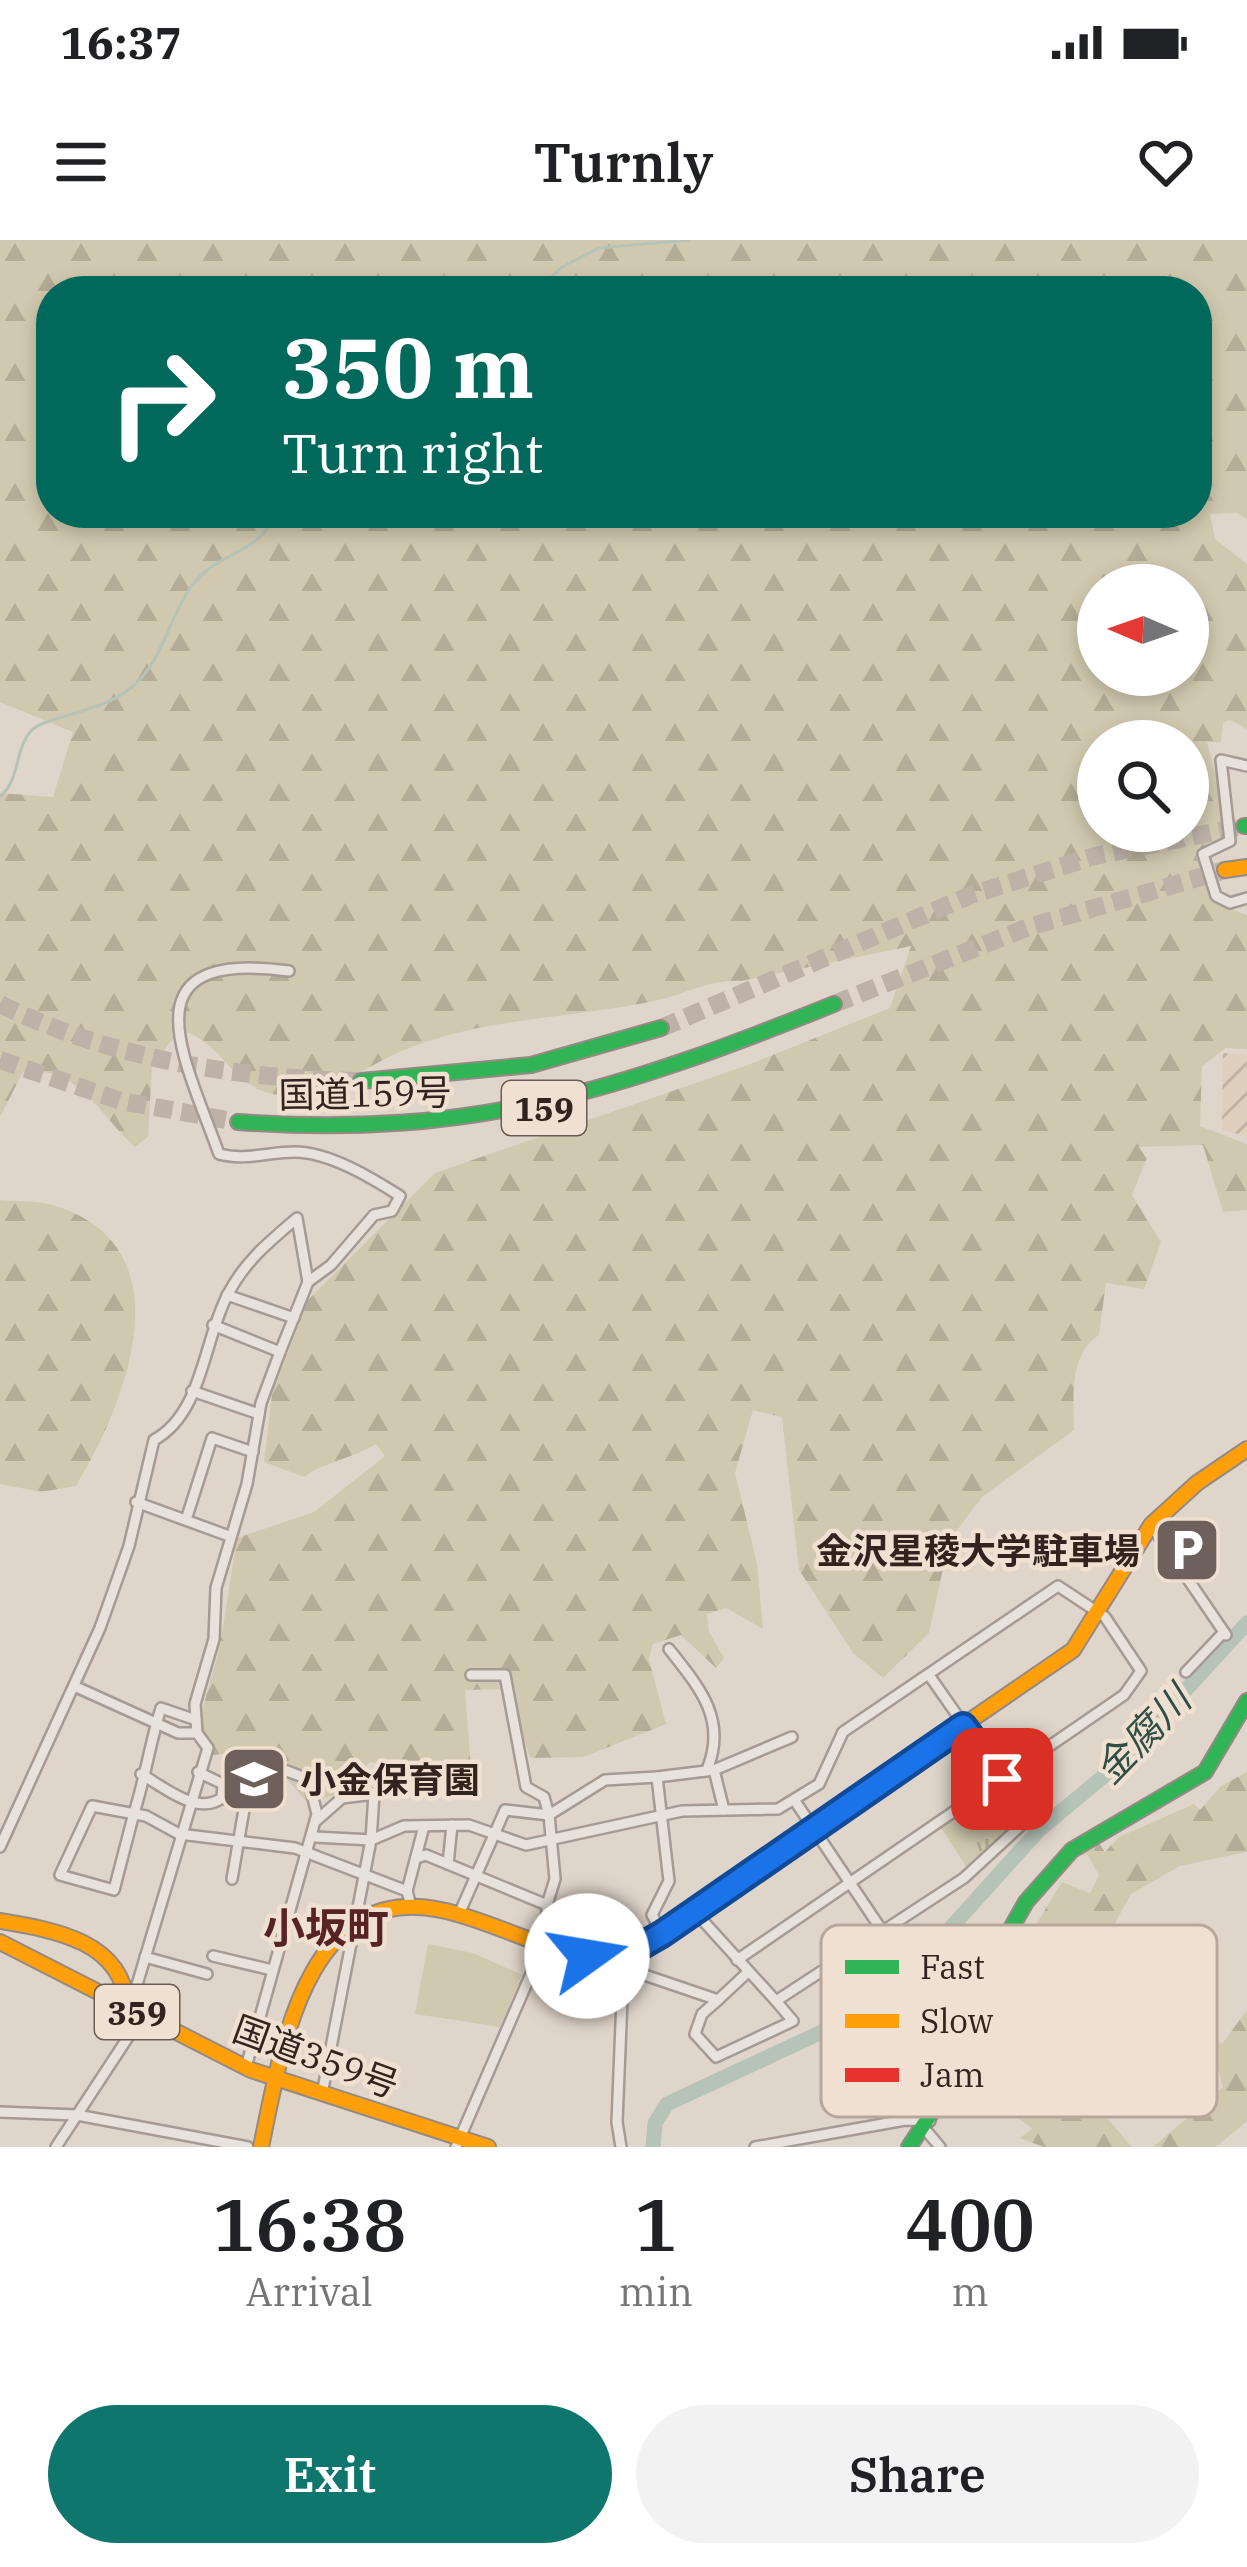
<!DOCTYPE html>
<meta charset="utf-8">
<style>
:root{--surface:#fff;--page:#f2f2f2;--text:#202124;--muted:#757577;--accent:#0f766e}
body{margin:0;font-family:"IBM Plex Serif","Noto Sans JP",serif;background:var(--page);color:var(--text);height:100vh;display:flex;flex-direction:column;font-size:45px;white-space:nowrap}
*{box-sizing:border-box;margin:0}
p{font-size:39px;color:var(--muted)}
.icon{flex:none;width:66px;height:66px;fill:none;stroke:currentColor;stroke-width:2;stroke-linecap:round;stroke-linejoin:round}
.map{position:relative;height:1907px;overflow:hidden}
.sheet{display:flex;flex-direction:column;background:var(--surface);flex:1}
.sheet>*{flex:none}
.top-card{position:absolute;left:36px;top:36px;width:1176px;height:252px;border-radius:48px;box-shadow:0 6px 18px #0003;background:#00695c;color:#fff;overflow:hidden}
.needle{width:78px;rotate:272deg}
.buttons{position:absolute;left:1077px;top:324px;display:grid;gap:24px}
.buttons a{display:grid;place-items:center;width:132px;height:132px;border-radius:50%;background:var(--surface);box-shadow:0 6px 18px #0003;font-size:60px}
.pin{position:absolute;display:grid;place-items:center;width:102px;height:102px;color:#fff;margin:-51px;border-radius:24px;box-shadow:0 6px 18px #0006}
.me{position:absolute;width:132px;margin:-66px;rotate:77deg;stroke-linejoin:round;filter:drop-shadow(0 0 9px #0008)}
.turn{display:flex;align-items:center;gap:42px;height:252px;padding:0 48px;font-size:54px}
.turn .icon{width:156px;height:156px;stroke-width:2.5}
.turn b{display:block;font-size:84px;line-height:102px}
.eta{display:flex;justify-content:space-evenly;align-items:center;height:204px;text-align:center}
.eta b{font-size:72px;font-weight:600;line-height:84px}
.action{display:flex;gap:24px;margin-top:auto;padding:24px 48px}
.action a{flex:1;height:138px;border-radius:72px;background:var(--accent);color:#fff;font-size:48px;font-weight:600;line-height:138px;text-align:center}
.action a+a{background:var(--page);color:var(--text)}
.status{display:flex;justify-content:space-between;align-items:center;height:84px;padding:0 60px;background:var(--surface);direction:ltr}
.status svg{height:33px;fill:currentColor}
header{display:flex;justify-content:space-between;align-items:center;height:156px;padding:0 48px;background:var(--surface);font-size:54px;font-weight:600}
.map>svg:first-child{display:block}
.farmland{fill:url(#farmland-furrows)}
.grass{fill:#d1c9af}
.forest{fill:url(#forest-firs);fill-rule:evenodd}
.park{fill:url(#park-tufts)}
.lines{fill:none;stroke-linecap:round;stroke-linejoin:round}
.stream{stroke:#b6c3b7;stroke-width:3}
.river{stroke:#b6c3b7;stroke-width:15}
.highway-tunnel{stroke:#bdb1a8;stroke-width:18;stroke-dasharray:18 9;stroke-linecap:butt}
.street-casing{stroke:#a59b94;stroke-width:14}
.fast-casing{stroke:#948a84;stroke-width:18}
.slow-casing{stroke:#948a84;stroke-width:18}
.jam-casing{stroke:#948a84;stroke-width:18}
.street{stroke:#e8e2dc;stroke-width:9}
.fast{stroke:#30b455;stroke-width:14}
.slow{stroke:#ff9f0a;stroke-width:14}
.jam{stroke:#e5322d;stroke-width:14}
.route-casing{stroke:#114b97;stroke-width:30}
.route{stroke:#1a73e8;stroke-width:21}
.labels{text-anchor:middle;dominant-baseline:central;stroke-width:9;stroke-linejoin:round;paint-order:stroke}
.shield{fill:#f0e0d1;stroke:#6a5c54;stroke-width:3}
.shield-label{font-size:33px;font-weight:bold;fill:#31231e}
.street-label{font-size:36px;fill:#31231e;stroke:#f0e0d1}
.poi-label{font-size:36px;font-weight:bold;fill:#31231e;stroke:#f0e0d1;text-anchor:end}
.water-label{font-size:39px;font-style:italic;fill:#2f4f46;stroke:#f0e0d1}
.quarter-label{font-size:42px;font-weight:bold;fill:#582324;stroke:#f0e0d1}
.key{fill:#f0e0d1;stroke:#b7a79b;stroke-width:3}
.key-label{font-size:33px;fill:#31231e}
</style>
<div class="status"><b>16:37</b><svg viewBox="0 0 49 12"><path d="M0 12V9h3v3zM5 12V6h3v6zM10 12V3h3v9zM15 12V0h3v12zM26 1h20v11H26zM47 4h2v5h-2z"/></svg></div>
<header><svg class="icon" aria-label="menu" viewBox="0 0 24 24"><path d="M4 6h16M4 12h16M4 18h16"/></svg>Turnly<svg class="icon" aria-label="heart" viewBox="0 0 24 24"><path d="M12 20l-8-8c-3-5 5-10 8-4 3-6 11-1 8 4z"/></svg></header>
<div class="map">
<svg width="1247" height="1907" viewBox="0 0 1247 1907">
<defs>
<pattern id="farmland-furrows" width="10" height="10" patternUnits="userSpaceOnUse" patternTransform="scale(3)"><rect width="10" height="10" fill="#ded0bd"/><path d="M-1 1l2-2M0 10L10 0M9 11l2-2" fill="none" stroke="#bfb2a2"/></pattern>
<pattern id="forest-firs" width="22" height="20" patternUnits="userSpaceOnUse" patternTransform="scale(3)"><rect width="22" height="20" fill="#d1c9af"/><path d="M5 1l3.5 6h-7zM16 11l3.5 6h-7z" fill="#b4ac96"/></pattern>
<pattern id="park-tufts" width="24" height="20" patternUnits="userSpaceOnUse" patternTransform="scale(3)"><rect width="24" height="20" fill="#d1c9af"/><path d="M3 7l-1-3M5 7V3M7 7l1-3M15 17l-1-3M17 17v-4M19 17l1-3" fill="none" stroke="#b4ac96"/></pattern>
</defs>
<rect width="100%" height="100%" fill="#e0d5cb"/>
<!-- farmland -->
<path class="farmland" d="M1223,813L1247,815V896L1222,890Z"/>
<!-- grass -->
<path class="grass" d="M428,1704L473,1713L522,1735L500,1787L415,1774Z"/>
<!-- forest -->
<g class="forest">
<path d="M0,0H1247V279L1237,273L1210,274L1215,299L1247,324V489L1230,480L1223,483L1221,502H1207L1222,561L1223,599L1196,617L1219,664L1247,675V809L1226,808L1202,826L1200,886L1247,904V970L1223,972L1203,905L1139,907L1147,918L1132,955L1161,1002L1144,1049L1106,1043L1099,1095C1068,1116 1074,1156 1074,1190L982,1257L949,1301L929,1393L883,1438L853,1413L799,1330L782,1177L753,1170L735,1233L757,1323L763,1389L726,1368L707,1374L709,1392L724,1418L716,1428L681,1395L653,1404L649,1419L666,1484L584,1517L530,1518L509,1449L465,1450L471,1527L426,1547L415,1529L370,1522L342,1554L306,1561L262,1511L212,1515L200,1478L220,1406L237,1298L314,1272L385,1216L376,1204C351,1219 324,1222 304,1237L264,1222L272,1154L308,1060L435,933L745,826L890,768L911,706L741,741C707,739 686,755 654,761C571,779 481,777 402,811C362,828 330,856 283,855C234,854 224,801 180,790L152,825L148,897L135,907C98,874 79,825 23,832L0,877V553L53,557L73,492L0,462ZM51,51H1197V273H51ZM1098,345H1188V435H1098ZM1098,501H1188V591H1098Z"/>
<path d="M0,960C18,962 39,960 56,966C189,1009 125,1164 76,1246L41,1252L0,1244Z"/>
<path d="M1247,1532V1612L1180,1626L1131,1654L1113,1687L1092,1697L1073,1722L1031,1789L1132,1907H1044L1019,1898L1033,1889L1013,1875H980C975,1856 984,1838 984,1817H992L1018,1849L1024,1820L1013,1807L964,1795L968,1777H1004L1044,1738L1046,1732L1010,1727L1062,1642L1090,1653L1099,1635L1087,1614L1072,1619L1097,1600L1105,1612L1119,1597L1194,1564L1200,1570L1221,1546Z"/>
<path d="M1190,1764L1202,1789L1222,1804L1247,1770V1881L1216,1907H1153L1223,1847L1219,1832L1170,1777Z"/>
</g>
<!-- park -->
<path class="park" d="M997,1548L1019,1579L985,1616L967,1628L940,1586Z"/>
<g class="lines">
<!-- stream -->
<g class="stream">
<path d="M536,51L562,27L599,8L689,0"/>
<path d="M0,557C21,538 14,510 31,491C44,476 101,473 131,448C167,418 169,369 199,337C223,312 265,310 274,273"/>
</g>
<!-- river -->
<path class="river" d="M653,1907L655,1883L667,1864L867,1771L918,1724L1039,1590L1117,1525L1247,1383"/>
<!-- highway-tunnel -->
<g class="highway-tunnel">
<path d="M0,764C111,819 238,839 361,841"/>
<path d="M834,764L1029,687L1225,630"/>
<path d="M661,788L971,655L1095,616L1244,586"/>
<path d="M0,820L121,861L238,882"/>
</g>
<!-- street casing -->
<g class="street-casing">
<g id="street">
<path d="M1247,526L1221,520L1230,601L1203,614L1216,656L1230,663L1247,658"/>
<path d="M227,1055L294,1078"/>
<path d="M280,1112L308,1042L331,1025L374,975L392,971L400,956C372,938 329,912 295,912C269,912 244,921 219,914C184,816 123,709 289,731"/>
<path d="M192,1151L259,1174"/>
<path d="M136,1262L229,1296"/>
<path d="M186,1280L212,1198L253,1212"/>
<path d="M1151,1285L1226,1395"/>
<path d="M669,1409C698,1446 727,1478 708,1527"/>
<path d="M1186,1432L1224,1392"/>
<path d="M74,1446L178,1493H197"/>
<path d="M196,1480L161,1468C150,1503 145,1539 134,1573L114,1650L60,1635L92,1566L146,1576L179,1594L295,1608L407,1651L411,1666"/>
<path d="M714,1530L792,1497"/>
<path d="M198,1532L223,1544L222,1558"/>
<path d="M141,1534C164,1547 197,1576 222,1558L245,1564L232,1639"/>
<path d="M657,1537L714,1530L724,1570"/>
<path d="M795,1561L883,1692"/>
<path d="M315,1597L371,1600L374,1554L342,1558L317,1580"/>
<path d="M0,1607L100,1388L129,1306L154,1200C203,1173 203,1101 228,1054C245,1021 270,1001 297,978L308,1042"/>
<path d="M416,1618L426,1615L547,1665"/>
<path d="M448,1624L452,1585"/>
<path d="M407,1651L424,1586"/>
<path d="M695,1672L776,1761L964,1638L1029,1578L929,1435"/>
<path d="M459,1674L505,1570L549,1575L544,1557L526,1547L505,1435H471"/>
<path d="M213,1716L272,1730"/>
<path d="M145,1717L207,1734"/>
<path d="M624,1728L718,1760L748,1732"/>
<path d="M128,1753L136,1748L208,1508L197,1493L195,1464L214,1399L216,1348L247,1244L261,1163L280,1112L213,1085"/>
<path d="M718,1760L702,1774L695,1794L716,1817L793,1781L776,1761"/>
<path d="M246,1827L317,1574L308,1539L279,1528"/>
<path d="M322,1854L371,1600L404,1586L469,1585L526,1605L682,1571L778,1569L819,1544L843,1492L1058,1346L1105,1377L1141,1431L1124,1455L737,1720"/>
<path d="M0,1872L77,1875L248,1907"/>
<path d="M924,1888L940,1907"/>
<path d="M56,1907L142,1776"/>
<path d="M456,1907L546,1699L547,1665L555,1639L549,1575L605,1540L657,1537L669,1641L652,1675L662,1693"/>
<path d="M621,1907L617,1882L624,1710"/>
<path d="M755,1907L905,1880L930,1881"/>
</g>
</g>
<!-- fast casing -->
<g class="fast-casing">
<g id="fast">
<path d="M1244,586H1247"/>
<path d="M361,841L531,825L661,788"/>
<path d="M238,882C472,899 620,850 834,764"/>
<path d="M909,1907L938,1863L978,1747L1026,1662L1072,1610L1205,1532L1247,1461"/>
</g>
</g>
<!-- slow casing -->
<g class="slow-casing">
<g id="slow">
<path d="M1225,630L1247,627"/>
<path d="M968,1482L1073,1410L1151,1285L1197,1243L1247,1209"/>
<path d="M0,1681C54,1690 123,1701 127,1766"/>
<path d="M0,1702L251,1830L488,1907"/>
<path d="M261,1907C281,1812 305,1641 441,1670C491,1680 538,1709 589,1716"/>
</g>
</g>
<!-- jam casing -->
<g class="jam-casing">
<path id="jam" d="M589,1716L641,1706L968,1482"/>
</g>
<!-- street -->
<use href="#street" class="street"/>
<!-- fast -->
<use href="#fast" class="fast"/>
<!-- slow -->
<use href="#slow" class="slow"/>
<!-- jam -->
<use href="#jam" class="jam"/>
</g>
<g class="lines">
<!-- route casing -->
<g class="route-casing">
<path id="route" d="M587,1716L641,1706L662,1694L963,1486L1002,1539"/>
</g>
<!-- route -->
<use href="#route" class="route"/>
</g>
<!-- icons -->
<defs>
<g id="parking-square" transform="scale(3.45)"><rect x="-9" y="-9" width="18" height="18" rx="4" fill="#6e615b" stroke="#f0e0d1"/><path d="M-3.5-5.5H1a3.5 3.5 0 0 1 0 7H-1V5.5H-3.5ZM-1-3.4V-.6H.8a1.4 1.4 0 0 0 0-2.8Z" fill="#fff"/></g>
<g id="school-square" transform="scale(3.45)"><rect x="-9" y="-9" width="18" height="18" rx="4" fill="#6e615b" stroke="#f0e0d1"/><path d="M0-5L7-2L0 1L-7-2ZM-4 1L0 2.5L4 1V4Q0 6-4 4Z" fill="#fff"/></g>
</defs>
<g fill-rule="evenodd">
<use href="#parking-square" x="1187" y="1310"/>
<use href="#school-square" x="254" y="1539"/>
</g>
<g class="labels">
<!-- shield labels -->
<g class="shield">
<rect x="502" y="841" width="84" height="54" rx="9"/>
<rect x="95" y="1745" width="84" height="54" rx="9"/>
</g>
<g class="shield-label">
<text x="544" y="868">159</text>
<text x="137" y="1772">359</text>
</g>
<!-- street labels -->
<g class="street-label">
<text transform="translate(365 853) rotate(-1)">国道159号</text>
<text transform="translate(316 1816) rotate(20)">国道359号</text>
</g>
<!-- poi labels -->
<g class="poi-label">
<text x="1140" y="1310">金沢星稜大学駐車場</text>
<text x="300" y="1539" text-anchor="start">小金保育園</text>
</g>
<!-- water labels -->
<g class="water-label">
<text transform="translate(1142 1494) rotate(-46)">金腐川</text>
</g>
<!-- quarter labels -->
<g class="quarter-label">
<text x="326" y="1687">小坂町</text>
</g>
</g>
<!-- legend -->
<rect x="821" y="1685" width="396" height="192" rx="18" class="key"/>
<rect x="845" y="1720" width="54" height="14" fill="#30b455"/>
<rect x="845" y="1774" width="54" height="14" fill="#ff9f0a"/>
<rect x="845" y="1828" width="54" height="14" fill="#e5322d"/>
<g class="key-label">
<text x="920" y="1739">Fast</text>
<text x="920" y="1793">Slow</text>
<text x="920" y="1847">Jam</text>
</g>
</svg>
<div class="buttons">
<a><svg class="needle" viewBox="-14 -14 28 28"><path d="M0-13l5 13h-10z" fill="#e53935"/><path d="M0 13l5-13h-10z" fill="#757577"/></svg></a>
<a><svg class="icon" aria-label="search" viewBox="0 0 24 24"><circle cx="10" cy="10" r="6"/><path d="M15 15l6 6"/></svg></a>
</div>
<div class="pin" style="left:1002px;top:1539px;background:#d93025"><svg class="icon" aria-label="arrive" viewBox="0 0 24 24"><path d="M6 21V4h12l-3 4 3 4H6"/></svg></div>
<svg class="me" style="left:587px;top:1716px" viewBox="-20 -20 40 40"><circle r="19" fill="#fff"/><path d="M0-13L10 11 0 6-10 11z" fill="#1a73e8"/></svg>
<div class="top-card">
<div class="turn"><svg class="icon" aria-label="right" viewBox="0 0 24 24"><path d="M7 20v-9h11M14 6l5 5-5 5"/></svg><div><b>350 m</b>Turn right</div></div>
</div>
</div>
<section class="sheet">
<div class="eta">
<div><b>16:38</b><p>Arrival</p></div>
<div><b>1</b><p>min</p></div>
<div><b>400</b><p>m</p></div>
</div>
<div class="action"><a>Exit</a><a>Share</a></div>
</section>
